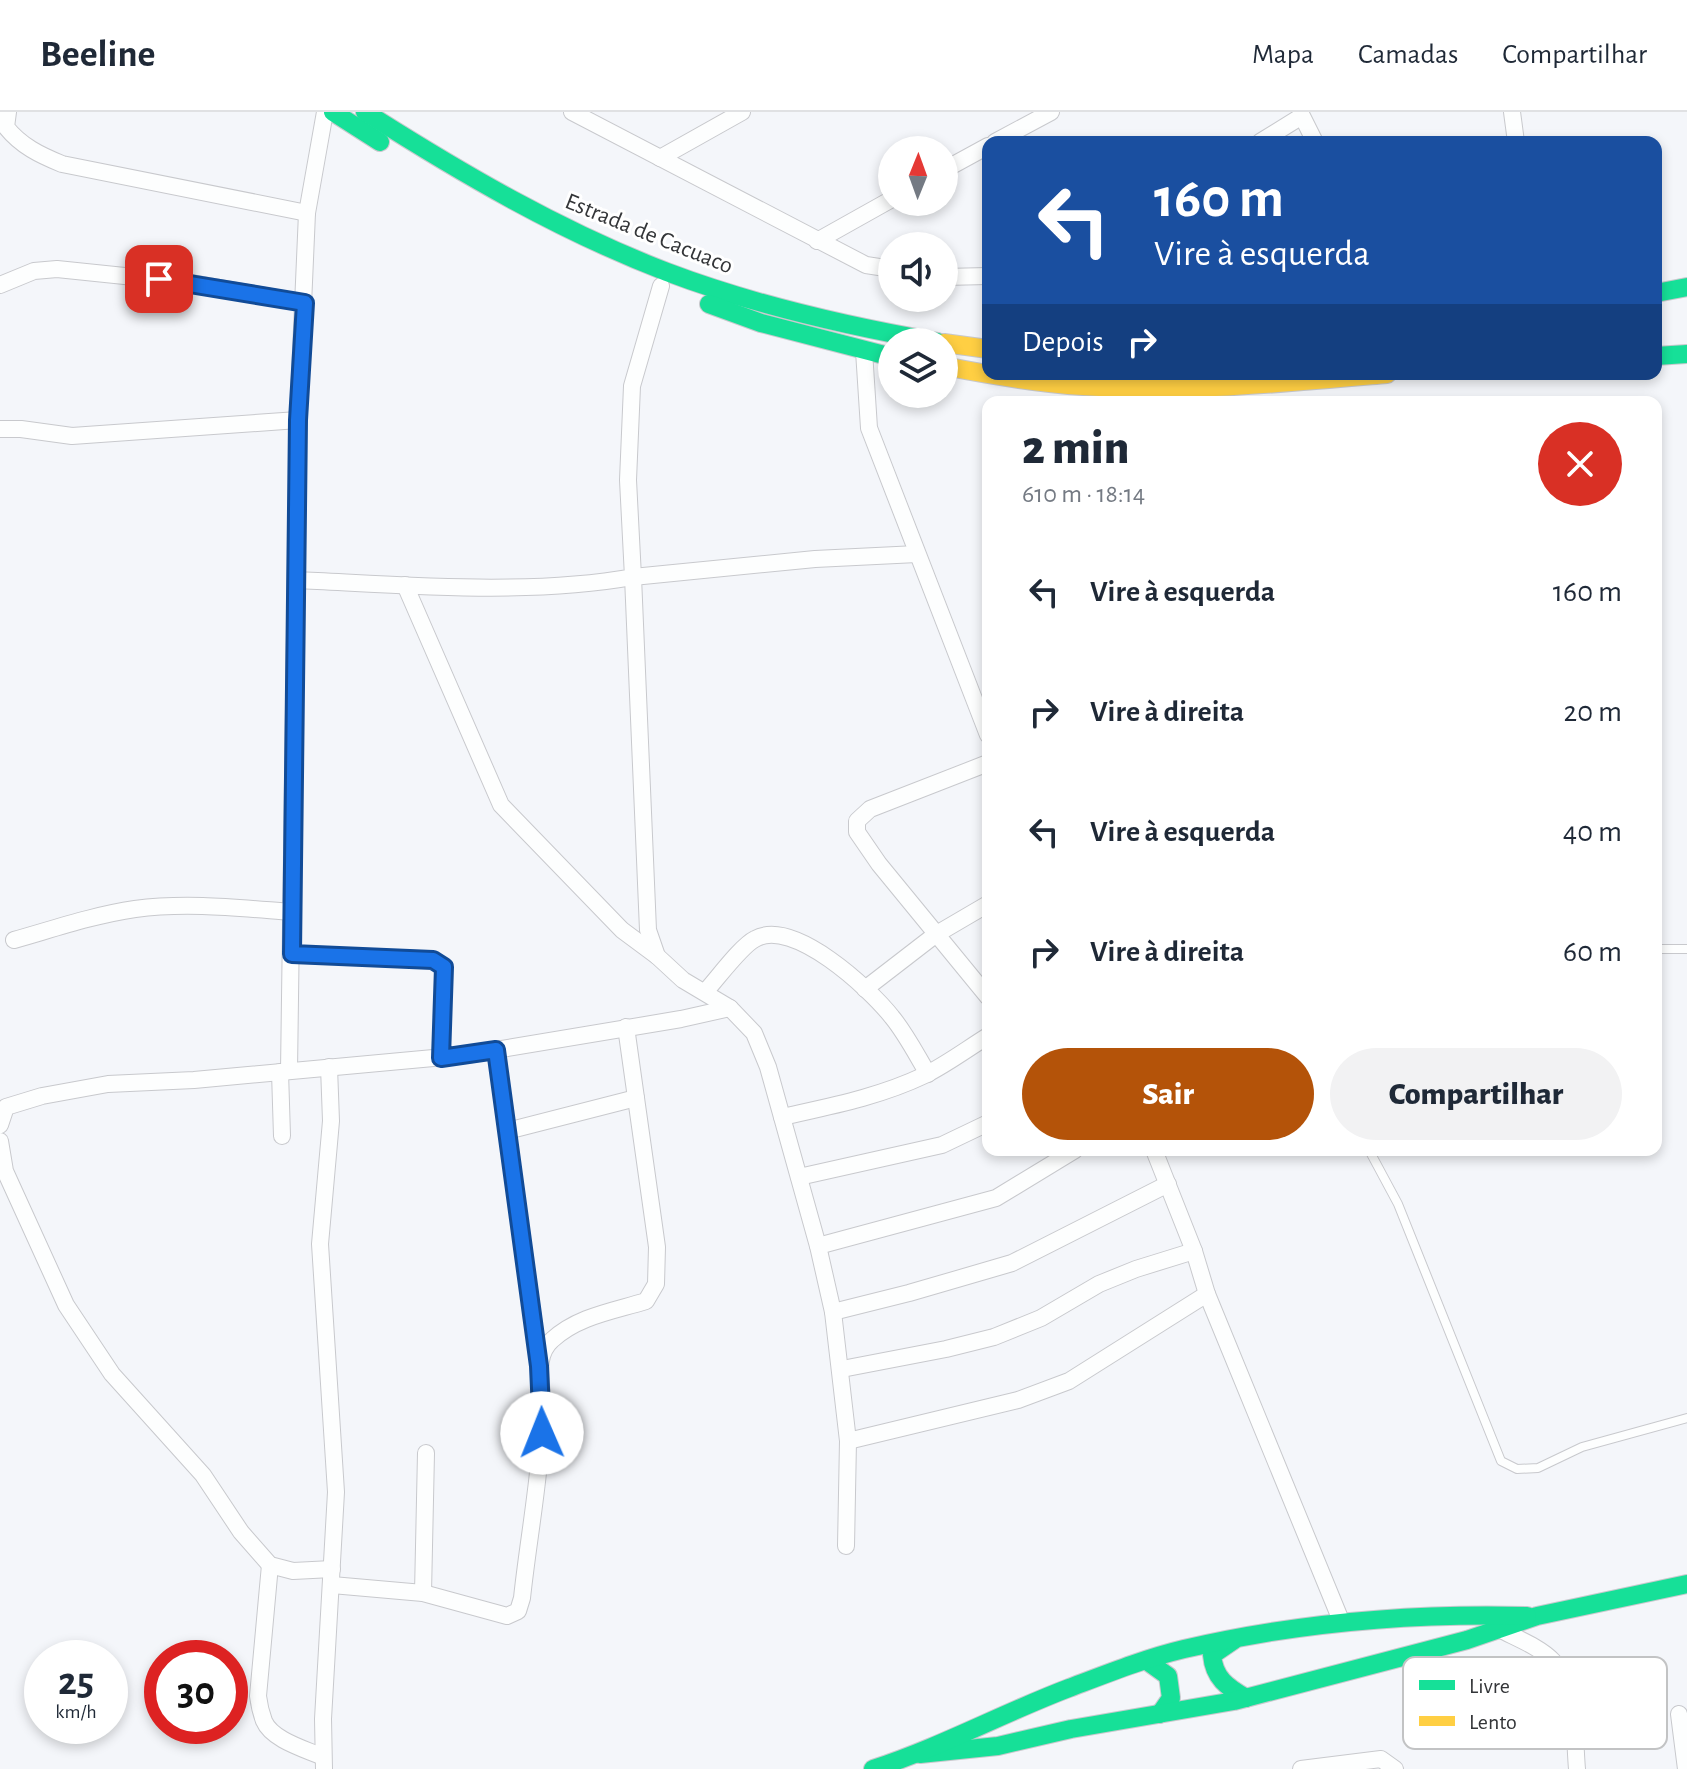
<!DOCTYPE html>
<html lang="pt">
<meta charset="utf-8">
<style>
:root{--surface:#fff;--page:#f2f2f3;--text:#1f2937;--muted:#747a83;--line:#e0e1e3;--accent:#b45309}
body{margin:0;font-family:"Alegreya Sans",sans-serif;background:var(--page);color:var(--text);height:100vh;display:flex;flex-direction:column;font-size:30px;white-space:nowrap}
*{box-sizing:border-box;margin:0}
p{font-size:26px;color:var(--muted)}
.icon{flex:none;width:44px;height:44px;fill:none;stroke:currentColor;stroke-width:2;stroke-linecap:round;stroke-linejoin:round}
.map{position:relative;flex:1;overflow:hidden}
.side{position:absolute;left:982px;top:284px;width:680px;height:760px;display:flex;flex-direction:column;background:var(--surface);border-radius:16px;box-shadow:0 4px 12px #0003}
.side>*{flex:none}
.hud{position:absolute;left:982px;top:24px;width:680px;height:244px;border-radius:16px;box-shadow:0 4px 12px #0003;background:#1a4fa0;color:#fff;overflow:hidden}
.needle{width:52px;rotate:1deg}
.controls{position:absolute;left:878px;top:24px;display:grid;gap:16px}
.controls a{display:grid;place-items:center;width:80px;height:80px;border-radius:50%;background:var(--surface);box-shadow:0 4px 12px #0003;font-size:40px}
.speed{position:absolute;left:24px;top:1528px;display:flex;gap:16px;font-size:40px;font-weight:700;text-align:center}
.speed>*{display:grid;place-content:center;width:104px;height:104px;border-radius:50%;background:var(--surface);box-shadow:0 4px 12px #0003;line-height:1}
.speed small{font-size:20px;font-weight:400}
.speed .limit{border:12px solid #d22;background:#fff;color:#111}
.pin{position:absolute;display:grid;place-items:center;width:68px;height:68px;color:#fff;margin:-34px;border-radius:16px;box-shadow:0 4px 12px #0006}
.me{position:absolute;width:88px;margin:-44px;rotate:359deg;stroke-linejoin:round;filter:drop-shadow(0 0 6px #0008)}
.turn{display:flex;align-items:center;gap:28px;height:168px;padding:0 40px;font-size:36px}
.turn .icon{width:104px;height:104px;stroke-width:2.5}
.turn b{display:block;font-size:56px;line-height:68px}
.then{display:flex;align-items:center;height:76px;padding:0 40px;background:#0003;gap:16px;font-size:30px}
.round{display:grid;place-items:center;flex:none;width:84px;height:84px;border-radius:42px;background:var(--page)}
.overview{display:flex;align-items:center;justify-content:space-between;height:136px;padding:0 40px}
h1{font-size:48px;font-weight:800;line-height:60px}
.button{display:flex;gap:16px;margin-top:auto;padding:16px 40px}
.button a{flex:1;height:92px;border-radius:48px;background:var(--accent);color:#fff;font-size:32px;font-weight:800;line-height:92px;text-align:center}
.button a+a{background:var(--page);color:var(--text)}
ul{padding:0;list-style:none}
li{display:flex;align-items:center;gap:24px;height:120px;padding:0 40px}
li div{flex:1}
li b{display:block;font-size:30px}
li em{font-style:normal}
header{display:flex;align-items:center;gap:48px;box-sizing:border-box;height:112px;padding:0 40px;background:var(--surface);border-bottom:2px solid var(--line)}
header strong{font-size:38px}
nav{display:flex;gap:44px;margin-inline-start:auto;font-size:28px}
.map>svg:first-child{display:block}
.lines{fill:none;stroke-linecap:round;stroke-linejoin:round}
.lane-casing{stroke:#c8c9cd;stroke-width:10}
.street-casing{stroke:#c8c9cd;stroke-width:18}
.fast-casing{stroke:#c8c9cd;stroke-width:20}
.slow-casing{stroke:#c8c9cd;stroke-width:20}
.lane{stroke:#fdfefe;stroke-width:8}
.street{stroke:#fdfefe;stroke-width:16}
.fast{stroke:#16e098;stroke-width:18}
.slow{stroke:#ffcf43;stroke-width:18}
.route-casing{stroke:#114b97;stroke-width:20}
.route{stroke:#1a73e8;stroke-width:14}
.labels{text-anchor:middle;dominant-baseline:central;stroke-width:6;stroke-linejoin:round;paint-order:stroke}
.street-label{font-size:24px;fill:#343639;stroke:#fff}
.key{fill:#fff;stroke:#c2c3c4;stroke-width:2}
.key-label{font-size:22px;fill:#343639}
</style>
<header>
<strong>Beeline</strong>
<nav><a>Mapa</a><a>Camadas</a><a>Compartilhar</a></nav>
</header>
<div class="map">
<svg width="1687" height="1657" viewBox="0 0 1687 1657">
<rect width="100%" height="100%" fill="#f4f6fa"/>
<g class="lines">
<!-- lane casing -->
<g class="lane-casing">
<g id="lane">
<path d="M1656,837H1687"/>
<path d="M1369,1038L1398,1092L1501,1349L1517,1357L1538,1356L1582,1335L1687,1306"/>
</g>
</g>
<!-- street casing -->
<g class="street-casing">
<g id="street">
<path d="M8,0L6,15C21,34 40,43 62,52L307,101"/>
<path d="M572,0L866,153L892,157"/>
<path d="M1512,0L1516,30"/>
<path d="M995,30L1051,0"/>
<path d="M1260,30L1302,4L1315,30"/>
<path d="M660,46L742,0"/>
<path d="M944,58L988,34"/>
<path d="M817,129L892,87"/>
<path d="M944,165L988,164"/>
<path d="M0,173L34,159L57,157L192,171L305,191"/>
<path d="M864,239L869,316L988,623"/>
<path d="M0,317H21L72,324L298,308"/>
<path d="M297,468C404,473 527,484 633,465L628,368L632,274L661,174"/>
<path d="M405,473L501,693L622,818L657,844"/>
<path d="M988,651L870,697L857,709V720L879,752L988,885"/>
<path d="M14,828C53,817 94,803 135,797C187,790 239,796 291,800"/>
<path d="M292,842L433,848L444,855L441,946"/>
<path d="M865,877L935,823L988,792"/>
<path d="M705,880C717,867 741,834 755,827C793,805 870,877 892,905C906,922 916,942 928,962"/>
<path d="M496,938L539,1250"/>
<path d="M289,959L298,308L307,101L325,0"/>
<path d="M280,960L282,1024"/>
<path d="M782,1005C831,994 879,985 925,963C947,952 967,937 988,924"/>
<path d="M0,1013L6,995L42,984L108,972L194,968L466,943L681,907L730,896"/>
<path d="M507,1019L636,986"/>
<path d="M0,1029L5,1059L66,1193L112,1262L203,1363L241,1420L270,1453L293,1459L332,1457"/>
<path d="M1154,1038L1194,1139L1207,1182L1342,1511"/>
<path d="M799,1065L942,1033L988,1011"/>
<path d="M818,1134L996,1086L1075,1038"/>
<path d="M833,1200L909,1181L1012,1151L1168,1072"/>
<path d="M842,1257L946,1237L994,1225L1041,1206L1099,1172L1136,1157L1194,1139"/>
<path d="M848,1329L1018,1288L1069,1269L1207,1182"/>
<path d="M846,1434L848,1329L833,1200L818,1134L768,955L754,921L730,896L683,868L657,844L648,818L633,465L815,447L917,442"/>
<path d="M270,1453L258,1584C259,1592 261,1601 264,1609C272,1628 305,1637 323,1645"/>
<path d="M332,1473L423,1481L507,1504L518,1499L522,1486C529,1420 543,1353 542,1286C541,1266 535,1243 552,1228C578,1204 614,1199 646,1189L656,1172L657,1135L626,915"/>
<path d="M423,1481L426,1341"/>
<path d="M1499,1517C1516,1526 1540,1535 1553,1549C1577,1577 1574,1623 1577,1657"/>
<path d="M1679,1602L1686,1657"/>
<path d="M324,1657L323,1607L336,1380L320,1132L331,1009L329,955"/>
<path d="M1301,1657L1381,1647L1395,1657"/>
</g>
</g>
<!-- fast casing -->
<g class="fast-casing">
<g id="fast">
<path d="M333,0L380,30"/>
<path d="M365,0C461,61 560,119 667,160C754,193 846,214 938,230"/>
<path d="M1656,181L1687,175"/>
<path d="M709,192L761,211L892,245"/>
<path d="M1656,244L1687,242"/>
<path d="M1234,1528L1212,1543C1214,1566 1227,1575 1246,1586"/>
<path d="M1147,1549L1168,1564L1171,1586L1160,1602"/>
<path d="M920,1642L998,1634L1071,1617L1234,1589L1467,1528L1537,1504L1687,1472"/>
<path d="M873,1657C941,1635 1003,1601 1069,1576C1106,1562 1146,1546 1184,1537C1296,1511 1412,1501 1527,1504"/>
</g>
</g>
<!-- slow casing -->
<g class="slow-casing">
<g id="slow">
<path d="M944,231L988,237"/>
<path d="M944,254C990,263 1036,271 1083,274C1184,281 1286,271 1387,262"/>
</g>
</g>
<!-- lane -->
<use href="#lane" class="lane"/>
<!-- street -->
<use href="#street" class="street"/>
<!-- fast -->
<use href="#fast" class="fast"/>
<!-- slow -->
<use href="#slow" class="slow"/>
</g>
<g class="lines">
<!-- route casing -->
<g class="route-casing">
<path id="route" d="M159,167L305,191L298,308L292,842L433,848L444,855L441,946L496,938L539,1254L542,1321"/>
</g>
<!-- route -->
<use href="#route" class="route"/>
</g>
<g class="labels">
<!-- street labels -->
<g class="street-label">
<text transform="translate(649 122) rotate(22)">Estrada de Cacuaco</text>
</g>
</g>
<!-- legend -->
<rect x="1403" y="1545" width="264" height="92" rx="12" class="key"/>
<rect x="1419" y="1568" width="36" height="10" fill="#16e098"/>
<rect x="1419" y="1604" width="36" height="10" fill="#ffcf43"/>
<g class="key-label">
<text x="1469" y="1581">Livre</text>
<text x="1469" y="1617">Lento</text>
</g>
</svg>
<div class="controls">
<a><svg class="needle" viewBox="-14 -14 28 28"><path d="M0-13l5 13h-10z" fill="#e53935"/><path d="M0 13l5-13h-10z" fill="#747a83"/></svg></a>
<a><svg class="icon" aria-label="sound" viewBox="0 0 24 24"><path d="M4 9h4l5-4v14l-5-4H4zM17 9q2 3 0 6"/></svg></a>
<a><svg class="icon" aria-label="layers" viewBox="0 0 24 24"><path d="M12 4l9 5-9 5-9-5zM3 14l9 5 9-5"/></svg></a>
</div>
<div class="speed"><div>25<small>km/h</small></div><div class="limit">30</div></div>
<div class="pin" style="left:159px;top:167px;background:#d93025"><svg class="icon" aria-label="arrive" viewBox="0 0 24 24"><path d="M6 21V4h12l-3 4 3 4H6"/></svg></div>
<svg class="me" style="left:542px;top:1321px" viewBox="-20 -20 40 40"><circle r="19" fill="#fff"/><path d="M0-13L10 11 0 6-10 11z" fill="#1a73e8"/></svg>
<div class="hud">
<div class="turn"><svg class="icon" aria-label="left" viewBox="0 0 24 24"><path d="M17 20v-9H6M10 6l-5 5 5 5"/></svg><div><b>160 m</b>Vire à esquerda</div></div>
<div class="then">Depois<svg class="icon" aria-label="right" viewBox="0 0 24 24"><path d="M7 20v-9h11M14 6l5 5-5 5"/></svg></div>
</div>
<section class="side">
<div class="overview"><div><h1>2 min</h1><p>610 m · 18:14</p></div><a class="round" style="background:#d93025;color:#fff"><svg class="icon" aria-label="close" viewBox="0 0 24 24"><path d="M6 6l12 12M18 6L6 18"/></svg></a></div>
<ul>
<li><svg class="icon" aria-label="left" viewBox="0 0 24 24"><path d="M17 20v-9H6M10 6l-5 5 5 5"/></svg><div><b>Vire à esquerda</b></div><em>160 m</em></li>
<li><svg class="icon" aria-label="right" viewBox="0 0 24 24"><path d="M7 20v-9h11M14 6l5 5-5 5"/></svg><div><b>Vire à direita</b></div><em>20 m</em></li>
<li><svg class="icon" aria-label="left" viewBox="0 0 24 24"><path d="M17 20v-9H6M10 6l-5 5 5 5"/></svg><div><b>Vire à esquerda</b></div><em>40 m</em></li>
<li><svg class="icon" aria-label="right" viewBox="0 0 24 24"><path d="M7 20v-9h11M14 6l5 5-5 5"/></svg><div><b>Vire à direita</b></div><em>60 m</em></li>
</ul>
<div class="button"><a>Sair</a><a>Compartilhar</a></div>
</section>
</div>
